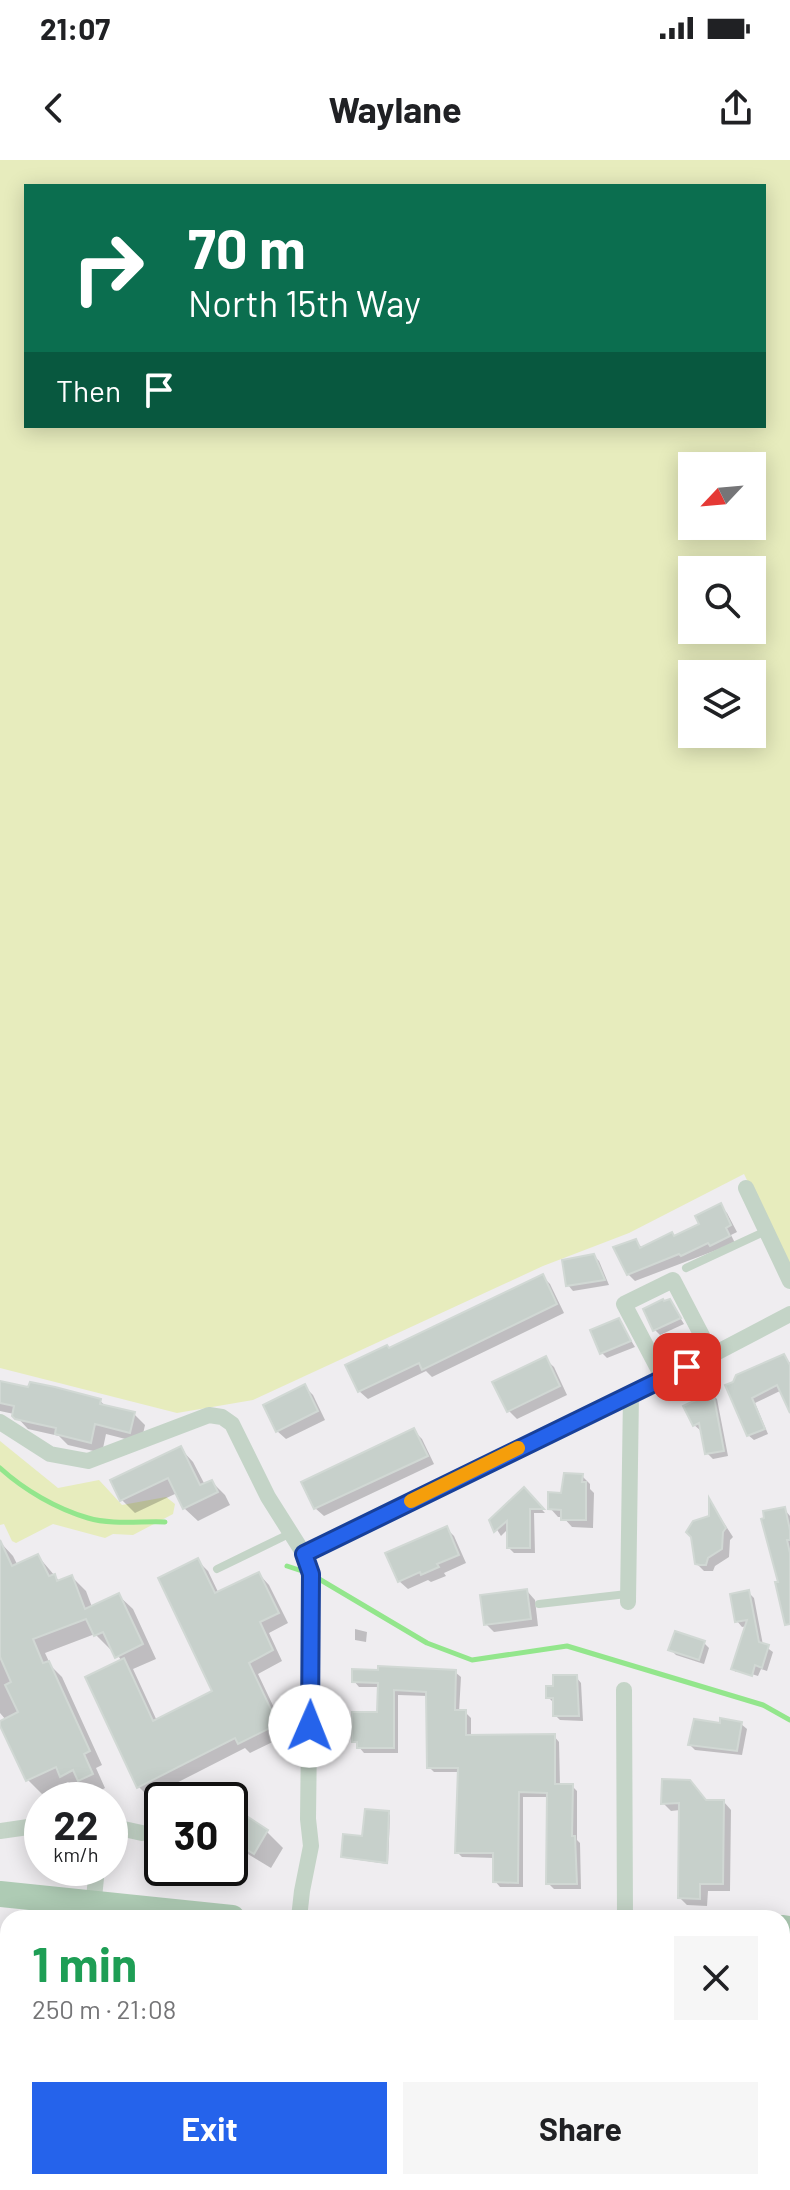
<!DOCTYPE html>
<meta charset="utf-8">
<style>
:root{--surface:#fff;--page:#f6f6f6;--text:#202124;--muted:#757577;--accent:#2563eb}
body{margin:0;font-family:Barlow,sans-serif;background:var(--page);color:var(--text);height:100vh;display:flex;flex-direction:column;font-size:30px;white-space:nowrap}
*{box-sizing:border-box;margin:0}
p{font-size:26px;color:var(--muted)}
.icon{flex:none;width:44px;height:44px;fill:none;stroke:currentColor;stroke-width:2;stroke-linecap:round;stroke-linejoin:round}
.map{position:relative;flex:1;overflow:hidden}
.panel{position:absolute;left:0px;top:1750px;width:790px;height:280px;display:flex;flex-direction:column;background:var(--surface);border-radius:24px 24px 0 0;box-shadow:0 4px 20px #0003}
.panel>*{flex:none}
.top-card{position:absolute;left:24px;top:24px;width:742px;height:244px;border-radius:0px;box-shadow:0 4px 20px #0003;background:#0b6e4f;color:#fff;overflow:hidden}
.needle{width:52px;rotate:244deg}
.fabs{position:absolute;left:678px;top:292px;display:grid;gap:16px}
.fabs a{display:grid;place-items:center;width:88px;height:88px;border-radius:0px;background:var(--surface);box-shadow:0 4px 20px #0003;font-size:40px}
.speed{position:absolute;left:24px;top:1622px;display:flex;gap:16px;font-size:40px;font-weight:700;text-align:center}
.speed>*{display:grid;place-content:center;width:104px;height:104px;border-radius:50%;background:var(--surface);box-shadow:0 4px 20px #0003;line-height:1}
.speed small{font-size:20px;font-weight:400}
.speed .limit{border:4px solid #111;border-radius:12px;background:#fff;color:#111}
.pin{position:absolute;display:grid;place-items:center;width:68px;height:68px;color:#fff;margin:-34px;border-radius:16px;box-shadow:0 4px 12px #0006}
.me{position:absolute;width:88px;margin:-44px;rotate:1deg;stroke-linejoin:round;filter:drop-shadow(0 0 6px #0008)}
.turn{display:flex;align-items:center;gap:28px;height:168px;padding:0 32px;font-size:36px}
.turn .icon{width:104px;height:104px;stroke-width:2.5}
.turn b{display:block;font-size:56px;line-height:68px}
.then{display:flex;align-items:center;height:76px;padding:0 32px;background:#0003;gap:16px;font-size:30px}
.round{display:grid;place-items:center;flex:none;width:84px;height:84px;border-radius:0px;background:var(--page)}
.headline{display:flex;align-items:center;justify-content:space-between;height:136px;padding:0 32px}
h1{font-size:48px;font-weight:700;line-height:60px;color:#1e9e55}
.primary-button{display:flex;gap:16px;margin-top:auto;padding:16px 32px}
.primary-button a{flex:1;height:92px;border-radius:0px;background:var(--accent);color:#fff;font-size:32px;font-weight:700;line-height:92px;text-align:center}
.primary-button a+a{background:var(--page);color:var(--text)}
.status{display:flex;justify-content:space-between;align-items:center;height:56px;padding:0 40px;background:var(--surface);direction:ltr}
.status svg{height:22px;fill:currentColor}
header{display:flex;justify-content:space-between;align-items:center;height:104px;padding:0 32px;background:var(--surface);font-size:36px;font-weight:700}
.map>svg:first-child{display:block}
.green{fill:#e7ecbd;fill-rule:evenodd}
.shadow{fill:#0003}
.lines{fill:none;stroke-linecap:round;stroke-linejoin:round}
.stream{stroke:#93e68c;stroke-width:5}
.building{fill:#c7d0cb;stroke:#d1d8d4;stroke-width:2}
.lane{stroke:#c4d4c7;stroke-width:8}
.street{stroke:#c4d4c7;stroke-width:16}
.primary{stroke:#aecbb4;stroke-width:26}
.route-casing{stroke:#184099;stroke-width:20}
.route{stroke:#2563eb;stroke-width:14}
.slow{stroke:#f59e0b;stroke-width:14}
</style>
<div class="status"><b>21:07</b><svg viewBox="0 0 49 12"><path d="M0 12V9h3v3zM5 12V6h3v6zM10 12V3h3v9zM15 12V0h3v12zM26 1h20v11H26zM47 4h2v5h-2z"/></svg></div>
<header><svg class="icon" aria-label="back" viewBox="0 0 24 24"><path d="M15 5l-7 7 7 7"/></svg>Waylane<svg class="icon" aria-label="share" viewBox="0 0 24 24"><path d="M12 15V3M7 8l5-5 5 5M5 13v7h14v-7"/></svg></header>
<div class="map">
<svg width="790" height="2030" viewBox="0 0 790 2030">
<rect width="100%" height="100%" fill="#efedf0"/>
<!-- green -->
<g class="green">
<path d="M0,0H790V1108L744,1014L629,1073L543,1106L253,1240L177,1253L0,1208ZM26,26H764V266H26ZM692,306H752V366H692ZM692,410H752V470H692ZM692,514H752V574H692Z"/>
<path d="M0,1281L58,1328L99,1320L122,1345L166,1337L175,1344L173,1354L133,1375L113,1374L105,1378L53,1364L16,1383L12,1381L4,1364L0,1365Z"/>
</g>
<!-- shadow -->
<g class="shadow">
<path d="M720,1046L727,1053L737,1072L731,1075L735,1083L635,1121L628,1114L636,1081L643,1089L702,1064Z"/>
<path d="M594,1096L599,1101L609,1125L573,1131L568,1125Z"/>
<path d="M542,1116L550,1124L564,1153L432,1217L426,1211L368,1239L359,1231L389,1190Z"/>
<path d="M670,1141L684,1164L660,1175L655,1170Z"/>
<path d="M619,1161L635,1187L607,1198L602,1193Z"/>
<path d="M784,1196L790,1203V1245L782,1230L755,1243L768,1274L754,1280L748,1275L728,1226Z"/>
<path d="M545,1199L554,1207L567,1235L517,1259L509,1251Z"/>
<path d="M0,1223L100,1241L107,1247L134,1254L145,1265L141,1283L106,1274L102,1293L68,1285L59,1276L28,1269L14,1254L0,1251Z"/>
<path d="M305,1227L313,1235L325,1260L286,1279L277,1271Z"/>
<path d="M712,1234L717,1239L728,1296L713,1299L707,1293L702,1269L700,1270L694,1265Z"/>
<path d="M414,1271L422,1279L434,1304L324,1356L315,1348Z"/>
<path d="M180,1288L193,1302L205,1325L212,1322L225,1335L230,1345L198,1361L184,1348L177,1333L135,1353L122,1340Z"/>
<path d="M582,1316L590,1324V1329L594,1333L593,1368L572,1367L563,1357H558L550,1348Z"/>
<path d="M524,1330L545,1353H534L535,1393H514L509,1388V1368L501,1376L491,1360Z"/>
<path d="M711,1343L733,1377L730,1380L729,1397L715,1406L713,1411H704L696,1403L692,1376L711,1358Z"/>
<path d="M784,1349L790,1356V1458L781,1423Z"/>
<path d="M446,1368L454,1376L466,1403L444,1413L446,1416L431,1422L428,1420L408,1429L399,1421Z"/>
<path d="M0,1382L13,1396L18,1406L38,1396L60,1422L72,1417L86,1431L92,1447L118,1435L133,1449L156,1499L133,1509L157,1561L215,1532L198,1401L208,1411L219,1434L259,1414L269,1425L288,1463L269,1473L282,1501L258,1514L287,1575L250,1593L245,1588L149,1637L139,1627L122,1502L113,1487L110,1489L95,1474L45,1493L51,1506L62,1517L102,1605L96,1608L105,1628L94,1634L85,1625L76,1629L68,1622L42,1634L28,1620L6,1560L0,1553Z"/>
<path d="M527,1431L535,1440L538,1466L494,1472L486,1464Z"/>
<path d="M748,1432L754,1438L763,1485L773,1492L767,1511L761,1509L758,1516L736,1509V1512L733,1509L747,1466L742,1467L737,1461Z"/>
<path d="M355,1469L367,1472L366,1482L355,1480Z"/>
<path d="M704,1483L709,1488L704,1504L676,1495L671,1490Z"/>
<path d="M455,1512L461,1517L459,1552H465L471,1558V1577L554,1576L559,1582L560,1626H572L577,1631V1680L580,1683L581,1729H554L548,1723L549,1637H523V1727H500L495,1721V1698L462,1697L457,1692L460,1612H434L429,1607L428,1536L398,1535V1593H364L354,1581L378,1554L379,1527H359L354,1521Z"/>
<path d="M576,1517L581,1523L583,1561L560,1560L555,1555L553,1542L548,1537L555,1528Z"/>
<path d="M741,1564L747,1569L742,1595L695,1590L690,1585Z"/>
<path d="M724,1642L731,1650L730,1731H708L707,1746L687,1745L680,1738V1650L671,1651L663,1643Z"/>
<path d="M388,1653L390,1655L388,1704L345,1698L343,1696Z"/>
<path d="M230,1669L267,1672L283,1688L271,1708L243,1691L230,1678Z"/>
<path d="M0,1799L3,1804L8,1801V1878L0,1882Z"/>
<rect x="782" y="1966" width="8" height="29"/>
<path d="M0,1983L8,1998L0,2003Z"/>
<path d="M130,2022L135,2027L143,2023L149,2030H113Z"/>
<path d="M225,2022H266L270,2030H229Z"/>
<path d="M416,2022H458L462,2030H420Z"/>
<path d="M493,2022H572L556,2030L548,2027L541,2030H497Z"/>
<path d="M588,2022H661L665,2030H592Z"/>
</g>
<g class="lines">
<!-- stream -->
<g class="stream">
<path d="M0,1308C24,1330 57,1349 88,1358C111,1365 141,1361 165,1362"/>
<path d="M287,1406L305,1412"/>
<path d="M314,1416L427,1483L472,1500L567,1486L763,1545L790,1560"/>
</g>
</g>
<!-- building -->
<g class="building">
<path d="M721,1043L731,1065L726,1068L730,1076L710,1086L708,1083L681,1096L679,1094L627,1115L613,1087L636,1079L640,1088L672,1072L674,1076L699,1064L695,1056Z"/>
<path d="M594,1094L605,1120L566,1126L562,1100Z"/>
<path d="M543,1114L557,1144L422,1210L419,1203L358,1232L345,1205L387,1185L389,1188Z"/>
<path d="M663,1139L664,1141L670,1139L681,1158L653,1171L643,1149Z"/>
<path d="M619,1158L631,1181L600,1194L590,1170Z"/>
<path d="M784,1194L790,1205V1253L777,1225L752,1238L765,1269L747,1276L725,1225L733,1222L736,1215Z"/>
<path d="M546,1196L560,1226L507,1252L492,1222Z"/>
<path d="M0,1221L28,1227L30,1222L55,1227L101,1239L100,1244L135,1252L130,1273L95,1264L91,1283L55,1274L56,1268L15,1259L12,1256L14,1246L0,1243Z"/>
<path d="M305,1224L318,1251L276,1272L263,1245Z"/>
<path d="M713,1232L724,1291L705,1294L699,1263L693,1266L683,1246Z"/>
<path d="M414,1268L428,1296L314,1349L301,1322Z"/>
<path d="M181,1286L200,1325L212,1320L218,1332L183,1349L168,1318L120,1341L110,1320Z"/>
<path d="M564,1313L583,1314L582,1322H586V1360H561V1350L548,1349V1332L561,1333Z"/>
<path d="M524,1327L544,1349H530V1388H507V1361L494,1372L489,1360Z"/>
<path d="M709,1338L726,1368L723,1372L722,1389L708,1398L706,1405H700L695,1404L691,1377L686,1372L693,1361L709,1356Z"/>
<path d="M785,1347L790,1370V1380H787L790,1393V1464L785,1465L775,1422H778L761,1359L764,1358L763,1351Z"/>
<path d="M447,1366L459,1395L437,1404L439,1407L421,1415L420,1412L398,1422L385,1393Z"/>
<path d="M0,1380L12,1406L38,1394L49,1416L55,1414L57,1421L72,1415L85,1449L119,1433L143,1484L115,1498L103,1472L94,1476L86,1459L33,1479L43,1503L49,1501L90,1591L84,1594L93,1614L78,1621L73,1610L60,1617L56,1607L26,1621L0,1566V1561L18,1552L5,1525L11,1522L0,1497Z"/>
<path d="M198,1398L215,1433L259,1412L279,1453L260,1462L273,1490L249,1503L278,1564L238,1584L235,1578L137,1628L85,1517L124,1498L153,1561L212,1531L158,1418Z"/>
<path d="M527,1429L531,1459L484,1465L480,1435Z"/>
<path d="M749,1430L759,1482L769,1485L762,1508L755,1505L752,1516L731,1509L747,1460L735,1462L730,1434Z"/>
<path d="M675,1471L705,1481L699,1500L668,1490Z"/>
<path d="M378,1506L456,1510L455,1550H466V1575L555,1574V1624H573L572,1676H575L577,1724H546L547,1633L519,1632L518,1723L493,1722V1693H455L458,1608H427L426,1532L394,1530V1588H357V1582H352V1552H377L378,1523L352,1522V1509L378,1510Z"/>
<path d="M553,1515H577L579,1556H553V1538H546V1526H553Z"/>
<path d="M720,1558L742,1562L737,1591L688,1585L694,1559L720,1563Z"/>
<path d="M662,1619L690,1620L706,1640H724L723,1724H700V1739L678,1738L679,1643L661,1644Z"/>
<path d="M365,1649L389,1651L387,1703L341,1697L343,1674L362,1676Z"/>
<path d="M239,1651L268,1670L254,1694L230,1679V1666Z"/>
</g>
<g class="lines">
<!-- lane -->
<g class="lane">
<path d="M686,1108L766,1071"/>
<path d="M217,1409L291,1373"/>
<path d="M539,1444L627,1434"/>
</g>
<!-- street -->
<g class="street">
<path d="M746,1028L790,1121"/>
<path d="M663,1218L624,1144L673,1120L712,1195"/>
<path d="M0,1262L50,1294L88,1301L209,1255L222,1257L232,1264L268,1337L304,1394L311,1414L308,1659L311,1686L302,1731L299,1758"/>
<path d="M304,1394L712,1195L790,1154"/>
<path d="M628,1442L631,1234"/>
<path d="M624,1530L625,1758"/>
<path d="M110,1666L142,1673"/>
<path d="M0,1671L42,1665"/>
<path d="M92,1758L97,1708"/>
<path d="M174,2022L178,2030"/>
<path d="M44,2030L61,2022"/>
</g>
<!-- primary -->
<g class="primary">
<path d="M0,1734L232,1758"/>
<path d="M782,1768L790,1769"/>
</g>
</g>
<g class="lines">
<!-- route casing -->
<g class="route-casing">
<path id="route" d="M310,1566L311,1414L304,1394L687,1207"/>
</g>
<!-- route -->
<use href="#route" class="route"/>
<!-- slow -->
<path class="slow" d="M411,1341L518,1288"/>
</g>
</svg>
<div class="fabs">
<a><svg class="needle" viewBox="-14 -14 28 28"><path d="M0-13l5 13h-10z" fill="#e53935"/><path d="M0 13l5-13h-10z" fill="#757577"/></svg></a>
<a><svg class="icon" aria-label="search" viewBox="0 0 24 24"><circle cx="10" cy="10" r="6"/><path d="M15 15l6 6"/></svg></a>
<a><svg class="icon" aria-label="layers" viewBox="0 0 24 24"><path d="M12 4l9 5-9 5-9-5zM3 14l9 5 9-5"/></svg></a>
</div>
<div class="speed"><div>22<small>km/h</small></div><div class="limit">30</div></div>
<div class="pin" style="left:687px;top:1207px;background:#d93025"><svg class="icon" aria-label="arrive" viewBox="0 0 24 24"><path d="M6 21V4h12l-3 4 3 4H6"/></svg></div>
<svg class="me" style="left:310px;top:1566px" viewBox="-20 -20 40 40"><circle r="19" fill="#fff"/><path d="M0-13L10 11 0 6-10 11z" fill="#2563eb"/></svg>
<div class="top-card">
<div class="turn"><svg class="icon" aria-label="right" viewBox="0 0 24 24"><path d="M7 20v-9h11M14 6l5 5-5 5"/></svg><div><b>70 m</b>North 15th Way</div></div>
<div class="then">Then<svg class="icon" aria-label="arrive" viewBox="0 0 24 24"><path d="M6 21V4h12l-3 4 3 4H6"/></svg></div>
</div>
<section class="panel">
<div class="headline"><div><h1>1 min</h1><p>250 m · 21:08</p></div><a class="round"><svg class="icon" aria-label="close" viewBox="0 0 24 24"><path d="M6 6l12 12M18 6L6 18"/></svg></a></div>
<div class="primary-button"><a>Exit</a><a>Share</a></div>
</section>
</div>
